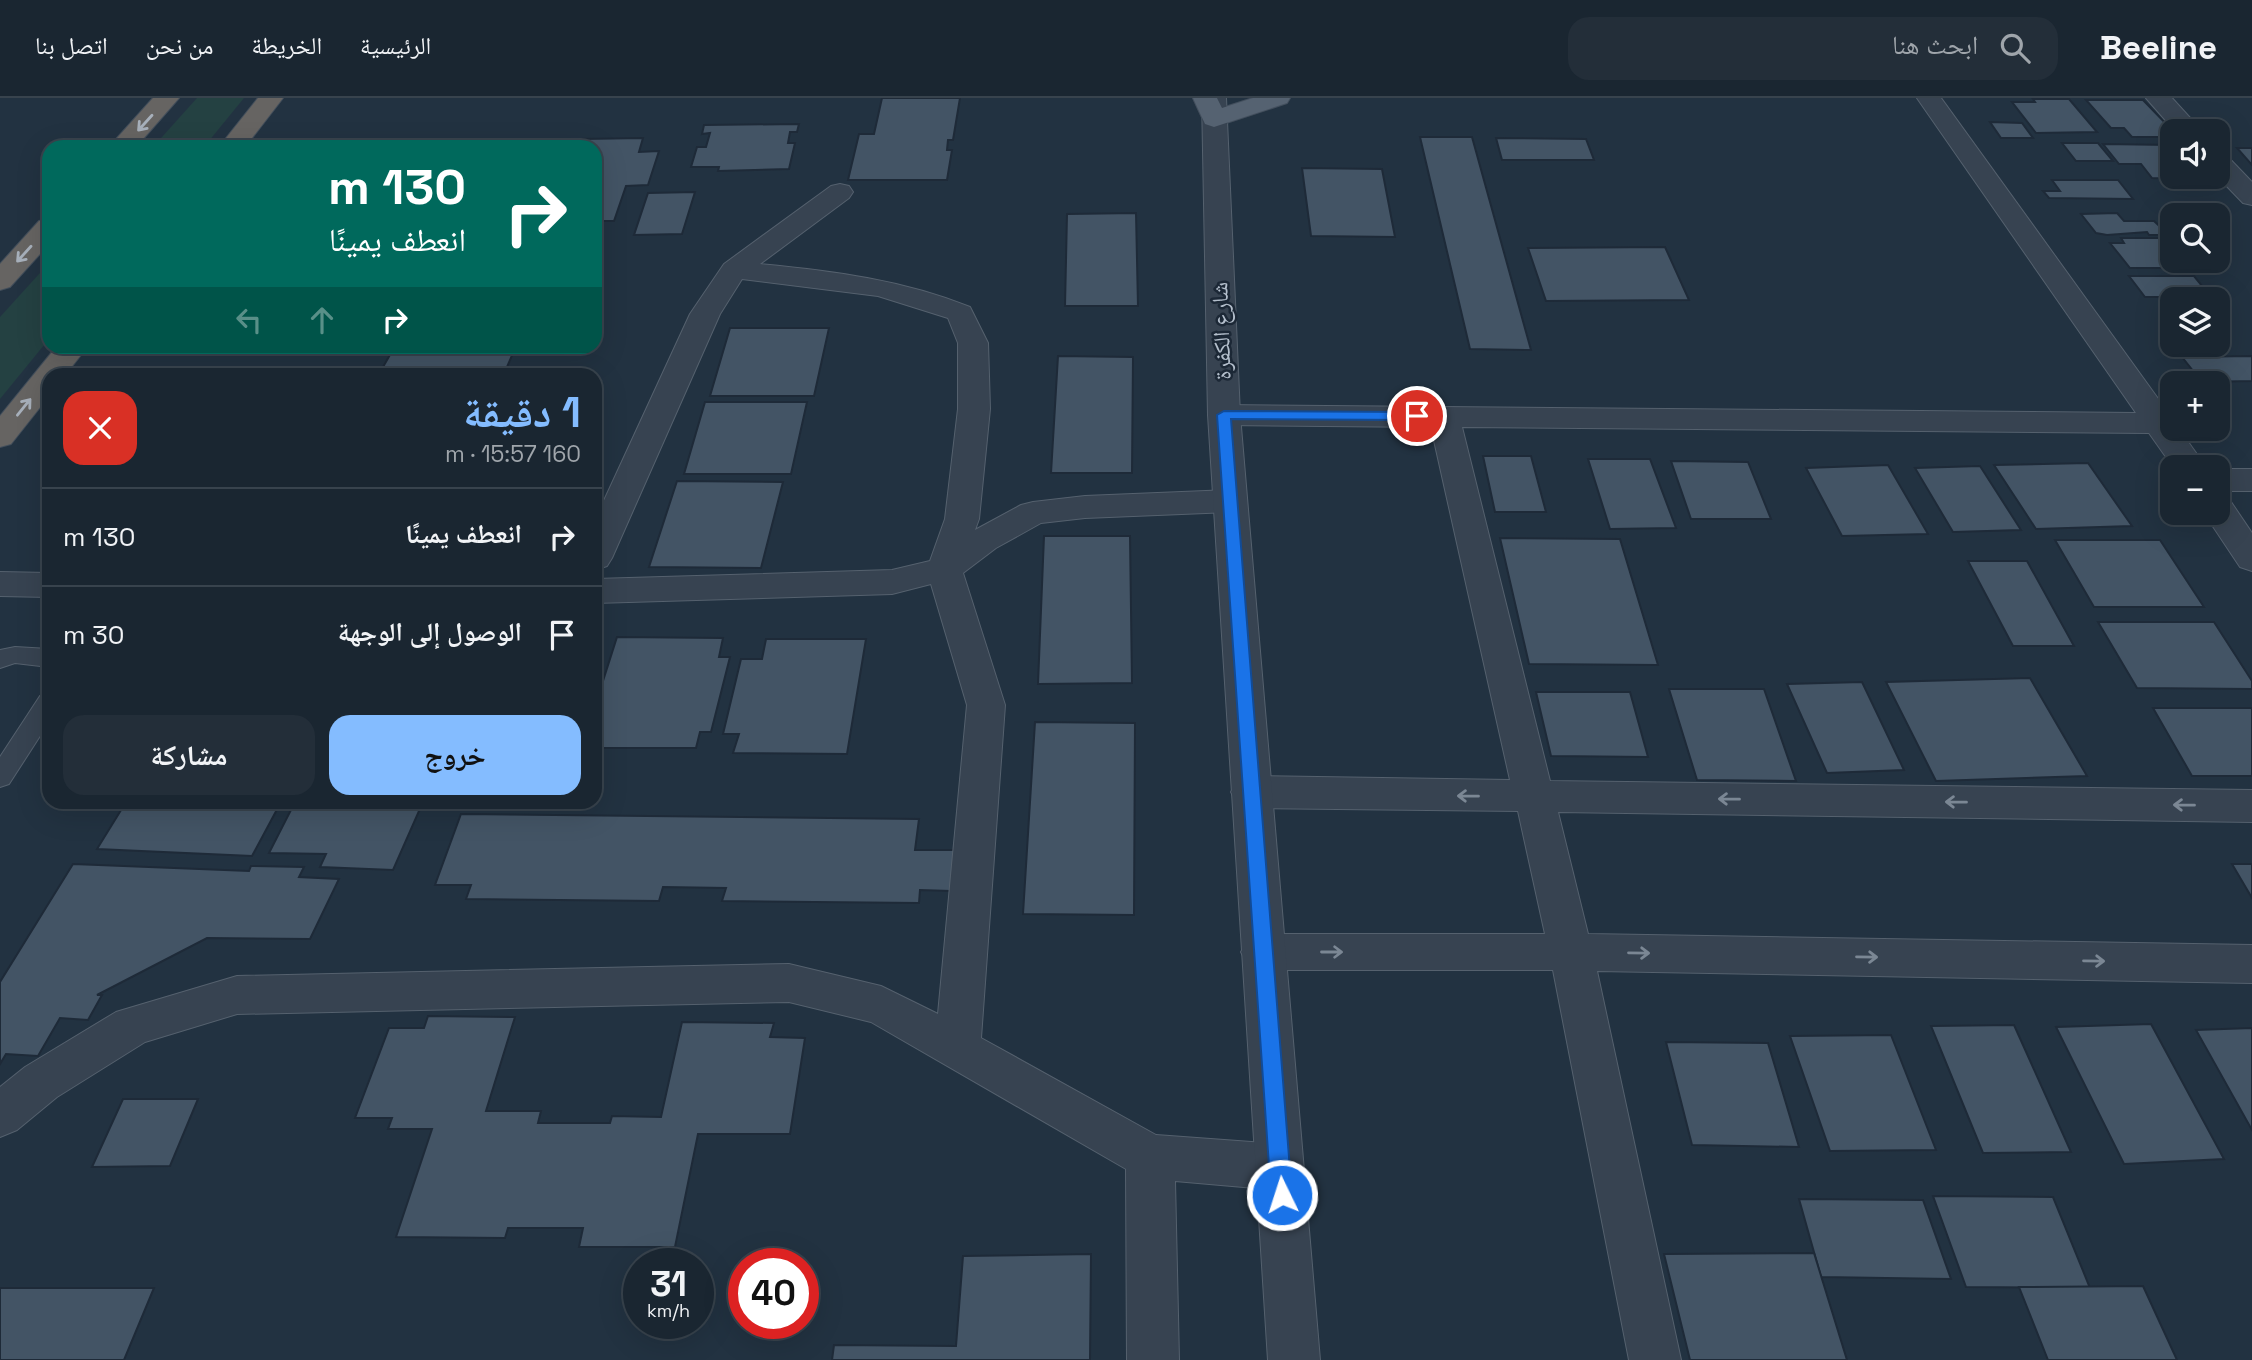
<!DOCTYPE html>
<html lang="ar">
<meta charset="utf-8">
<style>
:root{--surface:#1a2631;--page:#232e39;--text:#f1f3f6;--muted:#9fa5ab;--line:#38434d;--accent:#84bcff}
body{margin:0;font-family:"Space Grotesk","Noto Naskh Arabic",sans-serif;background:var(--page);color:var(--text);direction:rtl;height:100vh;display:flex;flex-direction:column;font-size:26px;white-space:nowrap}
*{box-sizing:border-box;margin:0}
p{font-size:23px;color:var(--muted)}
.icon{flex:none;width:38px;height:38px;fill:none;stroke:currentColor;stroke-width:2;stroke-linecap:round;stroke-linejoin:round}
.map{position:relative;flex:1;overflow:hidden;direction:ltr}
.drawer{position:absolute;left:42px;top:270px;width:560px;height:441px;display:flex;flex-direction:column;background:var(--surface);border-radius:21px;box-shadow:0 7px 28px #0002,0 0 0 2px var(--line);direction:rtl}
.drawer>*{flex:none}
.hud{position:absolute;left:42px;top:42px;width:560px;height:214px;border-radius:21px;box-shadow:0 7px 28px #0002,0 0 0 2px var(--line);direction:rtl;background:#00695c;color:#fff;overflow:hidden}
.tools{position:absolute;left:2160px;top:21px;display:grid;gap:14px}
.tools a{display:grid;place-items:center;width:70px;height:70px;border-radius:14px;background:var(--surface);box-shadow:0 7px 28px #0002,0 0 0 2px var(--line);font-size:35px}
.speed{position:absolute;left:623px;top:1150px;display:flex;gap:14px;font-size:35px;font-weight:700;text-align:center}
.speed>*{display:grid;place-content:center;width:91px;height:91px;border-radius:50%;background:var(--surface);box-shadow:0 7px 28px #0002,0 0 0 2px var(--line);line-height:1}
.speed small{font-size:18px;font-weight:400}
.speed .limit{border:10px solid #d22;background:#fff;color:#111}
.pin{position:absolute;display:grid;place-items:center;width:60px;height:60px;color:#fff;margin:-30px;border:4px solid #fff;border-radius:50%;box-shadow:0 2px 7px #0007}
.me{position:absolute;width:77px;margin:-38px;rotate:356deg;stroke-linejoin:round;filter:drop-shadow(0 0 5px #0008)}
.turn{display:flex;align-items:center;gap:24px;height:147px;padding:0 21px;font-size:32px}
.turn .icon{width:91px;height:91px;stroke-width:2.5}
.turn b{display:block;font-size:49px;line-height:60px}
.lanes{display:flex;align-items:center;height:66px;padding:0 21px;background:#0003;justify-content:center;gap:35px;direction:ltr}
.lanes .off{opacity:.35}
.round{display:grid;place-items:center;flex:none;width:74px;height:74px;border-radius:21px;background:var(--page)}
.headline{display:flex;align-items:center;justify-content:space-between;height:119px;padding:0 21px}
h1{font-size:42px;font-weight:700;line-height:52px;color:var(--accent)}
.primary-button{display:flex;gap:14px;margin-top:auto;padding:14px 21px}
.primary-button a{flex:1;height:80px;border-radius:21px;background:var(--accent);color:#111;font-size:28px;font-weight:700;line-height:80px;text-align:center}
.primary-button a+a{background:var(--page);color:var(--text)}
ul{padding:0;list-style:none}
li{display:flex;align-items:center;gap:21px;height:98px;padding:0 21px;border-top:2px solid var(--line)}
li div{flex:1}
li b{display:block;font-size:26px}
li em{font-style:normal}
header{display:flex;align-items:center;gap:42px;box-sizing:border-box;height:98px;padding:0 35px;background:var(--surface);border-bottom:2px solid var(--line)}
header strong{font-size:33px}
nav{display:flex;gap:38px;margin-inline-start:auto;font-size:24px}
.search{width:490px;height:63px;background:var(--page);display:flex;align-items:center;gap:18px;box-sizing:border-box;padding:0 24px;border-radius:21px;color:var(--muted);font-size:26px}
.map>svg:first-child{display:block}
.green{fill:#244142}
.building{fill:#435465;stroke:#1e2a38;stroke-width:2}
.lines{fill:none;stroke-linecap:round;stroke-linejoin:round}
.service-casing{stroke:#55616e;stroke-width:2}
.minor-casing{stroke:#55616e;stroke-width:2}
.tertiary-casing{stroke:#55616e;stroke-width:2}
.primary-casing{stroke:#434f5d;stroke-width:2}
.trunk-casing{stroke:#424e5b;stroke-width:2}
.service{fill:#374351;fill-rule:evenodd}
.minor{fill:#374351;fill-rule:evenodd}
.tertiary{fill:#374351;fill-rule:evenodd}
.primary{fill:#556271;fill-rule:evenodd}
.trunk{fill:#666462;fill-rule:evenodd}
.oneway{stroke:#a7b0bb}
.oneway2{stroke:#7b8794}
.route{fill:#1a73e8;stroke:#114b97;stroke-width:2}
.labels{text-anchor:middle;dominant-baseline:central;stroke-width:5;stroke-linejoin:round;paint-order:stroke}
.street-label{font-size:23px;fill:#b3becb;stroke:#1c2836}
</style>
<header>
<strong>Beeline</strong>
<div class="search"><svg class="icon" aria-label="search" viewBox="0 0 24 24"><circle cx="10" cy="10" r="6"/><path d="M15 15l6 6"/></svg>ابحث هنا</div>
<nav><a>الرئيسية</a><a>الخريطة</a><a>من نحن</a><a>اتصل بنا</a></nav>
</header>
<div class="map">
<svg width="2252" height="1262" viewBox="0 0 2252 1262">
<rect width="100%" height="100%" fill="#223241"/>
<!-- green -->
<g class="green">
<path d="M197,0H244L204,49H153Z"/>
<path d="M49,165V241L0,301V219Z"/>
</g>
<!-- building -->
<g class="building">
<path d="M882,0H960L953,42H948L947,52H952L947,82H848L859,36H874Z"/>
<path d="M2033,1H2069L2097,34L2036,35L2012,4H2035Z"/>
<path d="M2086,2H2143L2173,33L2172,39H2132L2124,30H2111Z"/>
<path d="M1990,24L2022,25L2033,40H2001Z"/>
<path d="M799,26L797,34H790L788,45H795L789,71L718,73L719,69H691L697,49H706L710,35L702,36L704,27Z"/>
<path d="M1420,39H1472L1531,252L1470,251Z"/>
<path d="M643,40L639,54L659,53L648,87L626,88L614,123H595V49H578L581,41Z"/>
<path d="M1496,40L1586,41L1594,62H1502Z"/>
<path d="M2062,45H2098L2113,63H2076Z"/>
<path d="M2103,46L2172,47V79L2202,81L2152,80L2141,66H2119Z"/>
<path d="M2237,50H2252V67Z"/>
<path d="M1302,70L1382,71L1395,139L1311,138Z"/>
<path d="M2052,82H2118L2133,101L2049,100L2043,93H2060Z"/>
<path d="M695,94L682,136L634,137L648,95Z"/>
<path d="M1136,115L1138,208H1065L1067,116Z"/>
<path d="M2117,115L2124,123H2154L2169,137H2149L2147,134L2107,137L2096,135L2081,116Z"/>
<path d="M2161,138H2172V163H2204L2208,170H2130L2110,145H2124L2121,140H2163Z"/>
<path d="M1665,149L1689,202L1546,203L1528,150Z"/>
<path d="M2129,178H2194L2211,199H2145Z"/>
<path d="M730,230H829L814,298H710Z"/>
<path d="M395,248H516L504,276H379Z"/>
<path d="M1058,258L1133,259L1132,375H1051Z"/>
<path d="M2252,258V283L2202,284L2182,259Z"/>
<path d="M705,304H807L791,376H684Z"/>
<path d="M1483,358H1531L1546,414H1495Z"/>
<path d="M1588,361H1650L1676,430L1610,431Z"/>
<path d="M1671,363L1748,364L1771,421H1691Z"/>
<path d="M2088,365L2132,428L2036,431L1994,367Z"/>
<path d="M1888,367L1928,436L1842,438L1806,370Z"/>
<path d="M1980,368L2021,432L1953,434L1915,370Z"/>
<path d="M677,383L783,384L761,470L649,469Z"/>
<path d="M1044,438H1130L1132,585L1038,586Z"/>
<path d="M1500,440L1620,441L1658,567L1529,566Z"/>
<path d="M2055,442H2160L2204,509H2094Z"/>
<path d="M1968,463H2027L2074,548H2013Z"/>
<path d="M2098,524H2214L2252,583V591L2137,590Z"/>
<path d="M617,539L723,540L719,559H730L711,634H700L696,650H595V608Z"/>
<path d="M766,541H866L847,656L733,655L739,636H723L741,561H762Z"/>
<path d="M2030,580L2087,678L1936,683L1886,584Z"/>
<path d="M1862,584L1904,672L1827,675L1787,586Z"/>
<path d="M1669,591H1764L1796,683L1697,682Z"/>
<path d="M1536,594H1630L1648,659L1551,658Z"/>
<path d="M2153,610H2252V678H2192Z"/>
<path d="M1035,624L1135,625L1134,817L1023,816Z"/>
<path d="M126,704H281L252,758L97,751Z"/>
<path d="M295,704H423L393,772L320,769L326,756L269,755Z"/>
<path d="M461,716L919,721L915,752H956L951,793L920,792L919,805L722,803L726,790L663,789L659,803L466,801L471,787H435Z"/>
<path d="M73,766L249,773L251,768L304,769L299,779L339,781L310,841L207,840L97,897H102L88,922L60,920L38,958L6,956L0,966V884Z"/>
<path d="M2232,766H2252V800Z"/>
<path d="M428,918L515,919L486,1013H541L538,1025H610L612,1018L661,1019L682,924L774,925L770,939L805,940L790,1036H698L675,1149H579L583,1130H508L505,1140L396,1139L432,1031H388L392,1020H355L389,930H424Z"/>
<path d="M2151,926L2224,1061L2124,1066L2056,929Z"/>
<path d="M2014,927L2071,1054L1983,1055L1931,928Z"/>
<path d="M2252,930V1032L2196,932Z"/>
<path d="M1891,937L1936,1052L1830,1053L1790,938Z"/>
<path d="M1666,944L1768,945L1799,1049L1692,1047Z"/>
<path d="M123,1001H198L170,1068L92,1069Z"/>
<path d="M1933,1098L2053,1099L2090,1190L1966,1189Z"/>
<path d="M1799,1101L1923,1102L1951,1181L1821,1179Z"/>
<path d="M1814,1155L1847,1262H1690L1664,1156Z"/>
<path d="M1091,1156L1090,1262H832L834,1247L956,1248L963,1158Z"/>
<path d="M2143,1188L2177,1262H2048L2019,1189Z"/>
<path d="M0,1190H154L124,1262H0Z"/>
</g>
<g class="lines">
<!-- service casing -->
<g class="service-casing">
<g id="service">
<path d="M15,549L49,551V569L15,565L0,570V552Z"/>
<path d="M49,595V624L9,686L0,689V659L40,598Z"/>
</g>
</g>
<!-- minor casing -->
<g class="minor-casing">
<g id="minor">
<path d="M1917,0H1941L2172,320V331H2179L2206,369H2173L2149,335L1462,329L1550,683L2252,692V724L1558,714L1588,836L2252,847V885L1597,873L1681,1262H1629L1553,872H1263L1248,867L1241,854L1248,841L1263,836H1545L1518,713L1251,710L1237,705L1231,694L1237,683L1251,678L1510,682L1431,329L1224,327L1213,324L1208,317L1213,310L1224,307L2136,315Z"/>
<path d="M2146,0H2172L2202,33H2175Z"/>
<path d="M2217,55L2226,57L2252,84V107L2243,105L2217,78Z"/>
<path d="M840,86L849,88L853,94L849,100L760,166C833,173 903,182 970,209L988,245L990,311L979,421L975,432L1021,407L1033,404L1085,398L1230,392L1242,395L1247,403L1242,411L1230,414L1085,420L1041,425L996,450L963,475L1005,607L981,940L1156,1037L1279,1046L1296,1053L1303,1069L1296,1085L1279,1092L1175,1083L1179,1262H1127L1126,1071L871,924L789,904L237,916L145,944L57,999L17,1032L0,1039V989L25,969L116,914L237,878L789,866L881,888L938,916L967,607L931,486L892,496L595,505V481L892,472L930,463L945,421L958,311V245L948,220L878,198L742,181L720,216L612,460L607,468L595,472V422L690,216L724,166L831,88Z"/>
<rect x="2217" y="371" width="35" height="22"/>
<path d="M2217,398L2229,401L2252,435V473L2240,469L2204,415H2217Z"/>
<path d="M0,474L49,475V499L0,498Z"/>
</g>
</g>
<!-- tertiary casing -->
<g class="tertiary-casing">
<path id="tertiary" d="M1202,0H1226L1240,317L1320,1262H1268L1208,317Z"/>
</g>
<!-- primary casing -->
<g class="primary-casing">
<path id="primary" d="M1193,0H1217L1222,10L1253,0H1290L1287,5L1214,29L1205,26Z"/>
</g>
<!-- trunk casing -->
<g class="trunk-casing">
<g id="trunk">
<path d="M153,0H179L136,49H109Z"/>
<path d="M258,0H283L245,49H219Z"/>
<path d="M49,121V146L10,189L0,192V166L39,123Z"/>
<path d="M57,248H88L66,276H49V298L11,346L0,349V318Z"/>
</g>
</g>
<!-- service -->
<use href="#service" class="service"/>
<!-- minor -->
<use href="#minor" class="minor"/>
<!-- tertiary -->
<use href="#tertiary" class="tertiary"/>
<!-- primary -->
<use href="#primary" class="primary"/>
<!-- trunk -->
<use href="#trunk" class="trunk"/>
</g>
<!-- one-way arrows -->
<defs><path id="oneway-shaft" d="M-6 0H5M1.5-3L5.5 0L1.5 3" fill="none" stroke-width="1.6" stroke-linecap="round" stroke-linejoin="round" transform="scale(1.75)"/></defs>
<g class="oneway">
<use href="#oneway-shaft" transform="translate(145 25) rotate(132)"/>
<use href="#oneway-shaft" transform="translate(24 156) rotate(132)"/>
<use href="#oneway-shaft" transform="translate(24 309) rotate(-51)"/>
</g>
<g class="oneway2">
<use href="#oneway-shaft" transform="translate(1468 698) rotate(-179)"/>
<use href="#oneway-shaft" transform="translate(1729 701) rotate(-179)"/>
<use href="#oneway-shaft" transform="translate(1956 704) rotate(-179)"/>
<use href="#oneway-shaft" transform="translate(2184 707) rotate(-179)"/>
<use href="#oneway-shaft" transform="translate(1332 854)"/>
<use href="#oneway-shaft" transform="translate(1639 855) rotate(1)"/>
<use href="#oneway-shaft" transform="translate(1867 859) rotate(1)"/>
<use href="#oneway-shaft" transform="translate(2094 863) rotate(1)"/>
</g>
<!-- route -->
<path class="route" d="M1224,313L1417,314L1423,318L1417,322L1231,321L1292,1097L1289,1103L1282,1106L1274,1103L1271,1097L1217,317Z"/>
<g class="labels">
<!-- street labels -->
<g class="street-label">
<text transform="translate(1221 233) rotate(-92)">شارع الكفرة</text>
</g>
</g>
</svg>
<div class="tools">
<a><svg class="icon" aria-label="sound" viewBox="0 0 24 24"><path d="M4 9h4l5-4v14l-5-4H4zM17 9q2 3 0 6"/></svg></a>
<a><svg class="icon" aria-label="search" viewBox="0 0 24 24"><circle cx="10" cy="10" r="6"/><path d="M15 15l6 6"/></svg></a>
<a><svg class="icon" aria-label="layers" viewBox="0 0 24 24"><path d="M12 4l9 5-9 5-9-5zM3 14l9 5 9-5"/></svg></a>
<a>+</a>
<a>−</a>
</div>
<div class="speed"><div>31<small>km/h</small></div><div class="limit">40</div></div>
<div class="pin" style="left:1417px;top:318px;background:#d93025"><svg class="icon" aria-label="arrive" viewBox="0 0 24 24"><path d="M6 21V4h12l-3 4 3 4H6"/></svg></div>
<svg class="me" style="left:1282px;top:1097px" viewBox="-20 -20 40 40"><circle r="17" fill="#1a73e8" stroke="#fff" stroke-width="3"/><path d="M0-11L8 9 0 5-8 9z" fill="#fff"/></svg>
<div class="hud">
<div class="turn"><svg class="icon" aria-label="right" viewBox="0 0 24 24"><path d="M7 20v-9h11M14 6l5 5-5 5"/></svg><div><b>130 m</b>انعطف يمينًا</div></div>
<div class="lanes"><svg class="icon off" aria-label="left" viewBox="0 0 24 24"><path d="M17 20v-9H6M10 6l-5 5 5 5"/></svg><svg class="icon off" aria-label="ahead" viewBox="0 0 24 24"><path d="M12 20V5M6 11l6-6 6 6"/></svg><svg class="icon" aria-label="right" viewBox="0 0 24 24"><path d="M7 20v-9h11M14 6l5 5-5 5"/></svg></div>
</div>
<section class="drawer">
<div class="headline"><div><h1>1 دقيقة</h1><p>160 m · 15:57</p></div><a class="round" style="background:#d93025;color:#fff"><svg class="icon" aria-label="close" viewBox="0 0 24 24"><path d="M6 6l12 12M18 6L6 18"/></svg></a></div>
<ul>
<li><svg class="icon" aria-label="right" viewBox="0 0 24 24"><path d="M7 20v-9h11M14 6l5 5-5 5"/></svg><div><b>انعطف يمينًا</b></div><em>130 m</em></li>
<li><svg class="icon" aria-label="arrive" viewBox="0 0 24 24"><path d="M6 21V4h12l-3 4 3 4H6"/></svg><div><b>الوصول إلى الوجهة</b></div><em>30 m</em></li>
</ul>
<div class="primary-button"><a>خروج</a><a>مشاركة</a></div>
</section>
</div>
